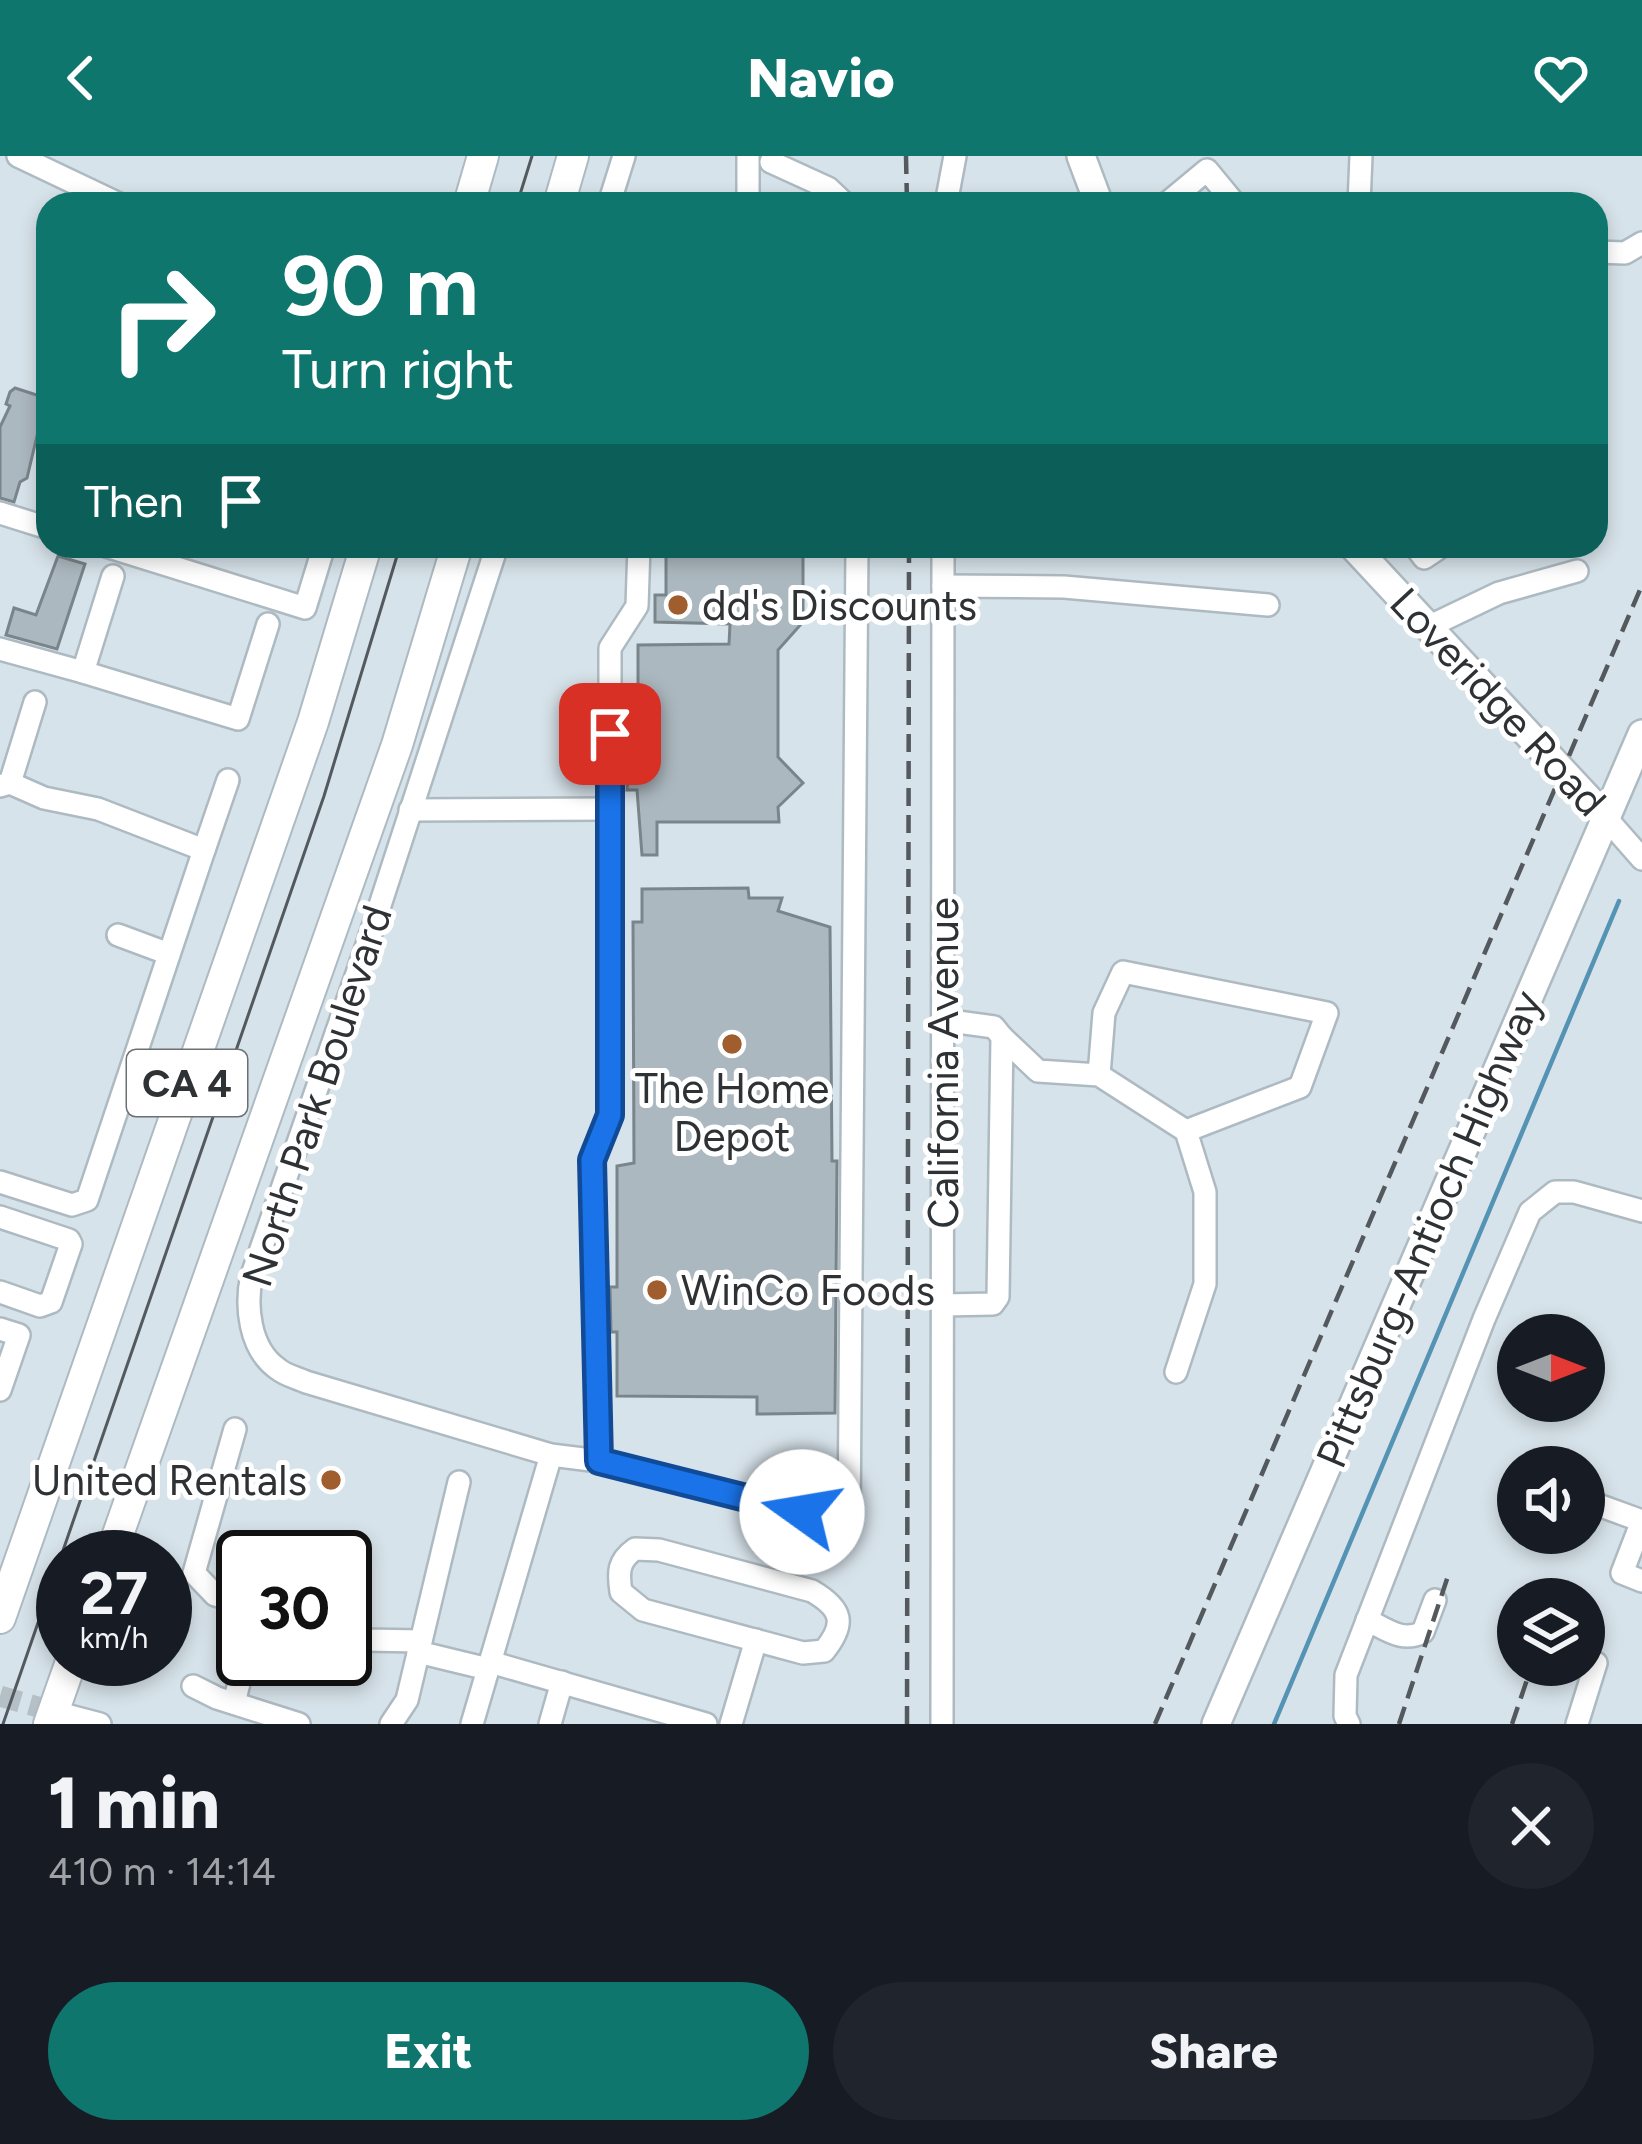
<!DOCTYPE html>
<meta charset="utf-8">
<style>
:root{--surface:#171b24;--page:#20242c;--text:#f1f3f6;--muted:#9ea1a6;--accent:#0f766e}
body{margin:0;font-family:Figtree,sans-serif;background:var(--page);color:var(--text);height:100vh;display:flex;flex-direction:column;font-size:45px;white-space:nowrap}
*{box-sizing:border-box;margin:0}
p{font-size:39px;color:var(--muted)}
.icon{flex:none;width:66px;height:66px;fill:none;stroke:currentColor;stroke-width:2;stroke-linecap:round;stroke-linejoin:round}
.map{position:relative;height:1568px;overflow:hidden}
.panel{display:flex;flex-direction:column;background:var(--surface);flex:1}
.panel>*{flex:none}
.top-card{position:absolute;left:36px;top:36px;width:1572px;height:366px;border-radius:36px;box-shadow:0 6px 18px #0003;background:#0f766e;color:#fff;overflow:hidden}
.needle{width:78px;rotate:90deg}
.tools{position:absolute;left:1497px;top:1158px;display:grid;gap:24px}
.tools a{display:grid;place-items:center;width:108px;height:108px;border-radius:50%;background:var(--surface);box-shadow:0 6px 18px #0003;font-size:60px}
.speed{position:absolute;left:36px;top:1374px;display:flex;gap:24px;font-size:60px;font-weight:700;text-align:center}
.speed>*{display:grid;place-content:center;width:156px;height:156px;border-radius:50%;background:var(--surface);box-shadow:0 6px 18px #0003;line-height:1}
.speed small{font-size:30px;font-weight:400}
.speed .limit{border:6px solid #111;border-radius:18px;background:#fff;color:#111}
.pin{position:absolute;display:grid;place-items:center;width:102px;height:102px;color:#fff;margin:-51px;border-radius:24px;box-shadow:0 6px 18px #0006}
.me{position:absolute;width:132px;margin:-66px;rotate:283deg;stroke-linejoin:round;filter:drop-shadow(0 0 9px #0008)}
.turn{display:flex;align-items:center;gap:42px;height:252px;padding:0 48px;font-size:54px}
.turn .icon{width:156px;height:156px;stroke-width:2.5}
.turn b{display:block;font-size:84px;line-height:102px}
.then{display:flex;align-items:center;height:114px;padding:0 48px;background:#0003;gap:24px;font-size:45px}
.round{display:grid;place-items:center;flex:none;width:126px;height:126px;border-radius:63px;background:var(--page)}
.summary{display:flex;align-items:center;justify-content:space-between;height:204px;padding:0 48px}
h1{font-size:72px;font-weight:800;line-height:90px}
.action{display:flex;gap:24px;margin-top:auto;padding:24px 48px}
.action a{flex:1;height:138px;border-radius:72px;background:var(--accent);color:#fff;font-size:48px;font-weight:800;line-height:138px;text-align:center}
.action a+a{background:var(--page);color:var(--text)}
header{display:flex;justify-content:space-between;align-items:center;height:156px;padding:0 48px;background:var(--accent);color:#fff;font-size:54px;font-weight:800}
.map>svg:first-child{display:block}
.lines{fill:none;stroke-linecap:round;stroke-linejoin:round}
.stream{stroke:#5493b4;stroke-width:4.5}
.building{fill:#acb8bf;stroke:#79858b;stroke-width:3}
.minor-tunnel{stroke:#b5c0c6;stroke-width:21;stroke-dasharray:21 10;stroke-linecap:butt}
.minor-casing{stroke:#aebac1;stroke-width:26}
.major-casing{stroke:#aebac1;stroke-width:32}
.highway-casing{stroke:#aebac1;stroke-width:34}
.minor{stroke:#fff;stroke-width:21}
.major{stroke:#fff;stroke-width:27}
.highway{stroke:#fff;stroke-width:30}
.tram{stroke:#53595d;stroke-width:3}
.rail{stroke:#53595d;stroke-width:4.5;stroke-dasharray:18 9;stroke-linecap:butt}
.route-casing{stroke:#114b97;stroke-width:30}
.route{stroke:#1a73e8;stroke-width:21}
.poi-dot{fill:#a05d2d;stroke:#fff;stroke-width:4.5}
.labels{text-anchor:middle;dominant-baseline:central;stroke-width:10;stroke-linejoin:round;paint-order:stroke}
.shield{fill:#fff;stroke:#6d7072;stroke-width:3}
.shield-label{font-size:39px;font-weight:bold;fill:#2e3235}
.poi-label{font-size:42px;fill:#2e3235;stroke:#fff;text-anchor:start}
.street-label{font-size:42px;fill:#2e3235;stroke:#fff}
</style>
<header><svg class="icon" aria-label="back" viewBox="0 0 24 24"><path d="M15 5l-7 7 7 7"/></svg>Navio<svg class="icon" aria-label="heart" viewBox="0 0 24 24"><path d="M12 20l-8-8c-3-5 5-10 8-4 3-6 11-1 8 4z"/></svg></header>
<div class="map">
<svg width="1642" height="1568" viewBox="0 0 1642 1568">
<rect width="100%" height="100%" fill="#d7e3ea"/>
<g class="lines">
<!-- stream -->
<path class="stream" d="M1274,1568L1619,745"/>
</g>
<!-- building -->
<g class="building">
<path d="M15,232L46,242L27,322L20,326L14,346L0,342V271L10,250L6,248L10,236Z"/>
<path d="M58,400L85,408L57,493L6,479L14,452L36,459Z"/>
<path d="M666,400H803V466L778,494V601L803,627L778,651L779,666H657V699H642L637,634H627L628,615H638V489L729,488L730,468L655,466V439H666Z"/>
<path d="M748,732L749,742H782L778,755L830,771L832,1005H837L835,1257L757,1258V1241L617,1240V1176H611L610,1131H617V1010L634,1007L633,766H642V733Z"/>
</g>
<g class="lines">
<!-- minor-tunnel -->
<path class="minor-tunnel" d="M0,1540L62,1558"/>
<!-- minor casing -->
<g class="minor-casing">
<g id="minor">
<path d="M18,0L119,48"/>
<path d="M771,6L828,32L845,48"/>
<path d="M609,48L624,0"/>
<path d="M748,48V0"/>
<path d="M946,48L955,0"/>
<path d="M1166,48L1207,14L1235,48"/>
<path d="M1359,48L1361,0"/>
<path d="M1596,96L1625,97L1642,87"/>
<path d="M0,357L48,372"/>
<path d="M106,390L305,452L324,390"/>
<path d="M497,390L369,783L252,1119C245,1149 249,1193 278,1213C285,1219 297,1222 306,1226L551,1299L599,1305L849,1366L857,390"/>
<path d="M1415,390L1424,402L1442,390"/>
<path d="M113,420L83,516L238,563L268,468"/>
<path d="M943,430L1064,431L1268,449"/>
<path d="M1428,471L1499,437L1577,415"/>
<path d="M0,493L83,516"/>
<path d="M10,627L35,546"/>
<path d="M0,630L10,627L44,642L98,653L204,694L87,1044L72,1049L0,1026"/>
<path d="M410,654L611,653"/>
<path d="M1606,662L1642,703"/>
<path d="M204,694L228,624"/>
<path d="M118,779L169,798"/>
<path d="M943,864L994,871L1002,881L998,1141L993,1148L943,1149"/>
<path d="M1002,881L1038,915L1099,919L1104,857L1123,816L1327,857L1300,931L1186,975L1099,919"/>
<path d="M0,1061L69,1084L71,1088L51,1146L40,1150L0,1136"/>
<path d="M0,1173L19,1179L0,1234"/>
<path d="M1176,1216L1205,1128V1036L1186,975"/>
<path d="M235,1273L194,1417L215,1439L243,1447"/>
<path d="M599,1305L592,1004L610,959V492L637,450L639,390"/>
<path d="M1601,1350L1642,1365L1622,1417L1642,1425"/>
<path d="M635,1393L659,1394L812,1435C843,1453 846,1468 824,1495L803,1497L643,1454L621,1436C618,1416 618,1405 635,1393Z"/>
<path d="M273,1401L274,1396"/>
<path d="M1367,1464C1386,1473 1402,1487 1423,1476L1435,1444"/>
<path d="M345,1478L364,1484L421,1485"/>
<path d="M418,1496L488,1513"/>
<path d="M490,1506L706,1568"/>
<path d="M193,1530L217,1542L299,1568"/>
<path d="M234,1547L245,1503"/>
<path d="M62,1558L100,1568"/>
<path d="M391,1568L407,1544L459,1326"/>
<path d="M472,1568L551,1299"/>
<path d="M550,1568L562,1526"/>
<path d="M731,1568L756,1484"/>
<path d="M942,1568L943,390"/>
<path d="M1349,1568L1345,1560L1346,1519L1484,1163L1530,1056L1555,1036H1574L1642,1055"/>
<path d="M1577,1568L1596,1507"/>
</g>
</g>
<!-- major casing -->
<g class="major-casing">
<g id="major">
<path d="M1081,0L1099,48"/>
<path d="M1353,390L1606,662"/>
<path d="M1216,1568L1642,578"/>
</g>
</g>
<!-- highway casing -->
<g class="highway-casing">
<g id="highway">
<path d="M469,48L483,0"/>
<path d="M559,48L573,0"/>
<path d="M110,1401L397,589L457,390"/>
<path d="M0,1462L313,566L366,390"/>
<path d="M49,1568L72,1503"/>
</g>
</g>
<!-- minor -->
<use href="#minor" class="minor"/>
<!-- major -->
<use href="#major" class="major"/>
<!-- highway -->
<use href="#highway" class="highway"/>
<!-- tram -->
<g class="tram">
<path d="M517,48L532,0"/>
<path d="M3,1568L324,640L400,390"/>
</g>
<!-- rail -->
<g class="rail">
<path d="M906,0L907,48"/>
<path d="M907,1568L909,390"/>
<path d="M1155,1568L1642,429"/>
<path d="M1399,1568L1448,1420"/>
<path d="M1512,1568L1532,1509"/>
</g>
</g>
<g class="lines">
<!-- route casing -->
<g class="route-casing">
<path id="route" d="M610,578V959L592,1004L599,1305L802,1356"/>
</g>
<!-- route -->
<use href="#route" class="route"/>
</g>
<!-- markers -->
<g class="poi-dot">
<circle cx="678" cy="449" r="12"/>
<circle cx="732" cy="888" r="12"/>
<circle cx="657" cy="1134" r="12"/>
<circle cx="331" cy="1324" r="12"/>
</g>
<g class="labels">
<!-- shield labels -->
<rect class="shield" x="127" y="894" width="120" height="66" rx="9"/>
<g class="shield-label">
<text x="187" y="927">CA 4</text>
</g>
<!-- poi labels -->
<g class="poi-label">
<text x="702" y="449">dd's Discounts</text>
<text x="732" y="932" text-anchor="middle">The Home<tspan x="732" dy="48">Depot</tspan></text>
<text x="681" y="1134">WinCo Foods</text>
<text x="307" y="1324" text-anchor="end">United Rentals</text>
</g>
<!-- street labels -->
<g class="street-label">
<text transform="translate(1498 546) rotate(47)">Loveridge Road</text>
<text transform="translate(943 907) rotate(-90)">California Avenue</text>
<text transform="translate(317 940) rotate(-72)">North Park Boulevard</text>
<text transform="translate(1429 1073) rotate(-67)">Pittsburg-Antioch Highway</text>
</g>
</g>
</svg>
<div class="tools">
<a><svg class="needle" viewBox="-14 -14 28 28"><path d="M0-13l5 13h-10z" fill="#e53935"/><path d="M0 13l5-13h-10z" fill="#9ea1a6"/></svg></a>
<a><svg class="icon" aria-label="sound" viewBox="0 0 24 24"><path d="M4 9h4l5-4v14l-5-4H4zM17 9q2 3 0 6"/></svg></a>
<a><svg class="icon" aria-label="layers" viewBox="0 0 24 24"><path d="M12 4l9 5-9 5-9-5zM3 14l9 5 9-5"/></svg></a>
</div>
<div class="speed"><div>27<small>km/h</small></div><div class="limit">30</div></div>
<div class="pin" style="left:610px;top:578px;background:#d93025"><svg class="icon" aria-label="arrive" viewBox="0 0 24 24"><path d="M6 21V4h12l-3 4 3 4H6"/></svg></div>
<svg class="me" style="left:802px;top:1356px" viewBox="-20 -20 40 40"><circle r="19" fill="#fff"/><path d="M0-13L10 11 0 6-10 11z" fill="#1a73e8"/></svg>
<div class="top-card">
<div class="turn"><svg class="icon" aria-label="right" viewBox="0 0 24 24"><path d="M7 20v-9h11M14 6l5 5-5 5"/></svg><div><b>90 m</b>Turn right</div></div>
<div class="then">Then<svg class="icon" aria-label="arrive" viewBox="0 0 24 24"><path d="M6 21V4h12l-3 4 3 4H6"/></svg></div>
</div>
</div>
<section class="panel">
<div class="summary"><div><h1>1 min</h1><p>410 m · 14:14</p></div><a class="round"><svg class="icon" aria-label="close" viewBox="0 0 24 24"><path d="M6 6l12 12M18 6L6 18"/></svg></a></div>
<div class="action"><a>Exit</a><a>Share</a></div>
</section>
